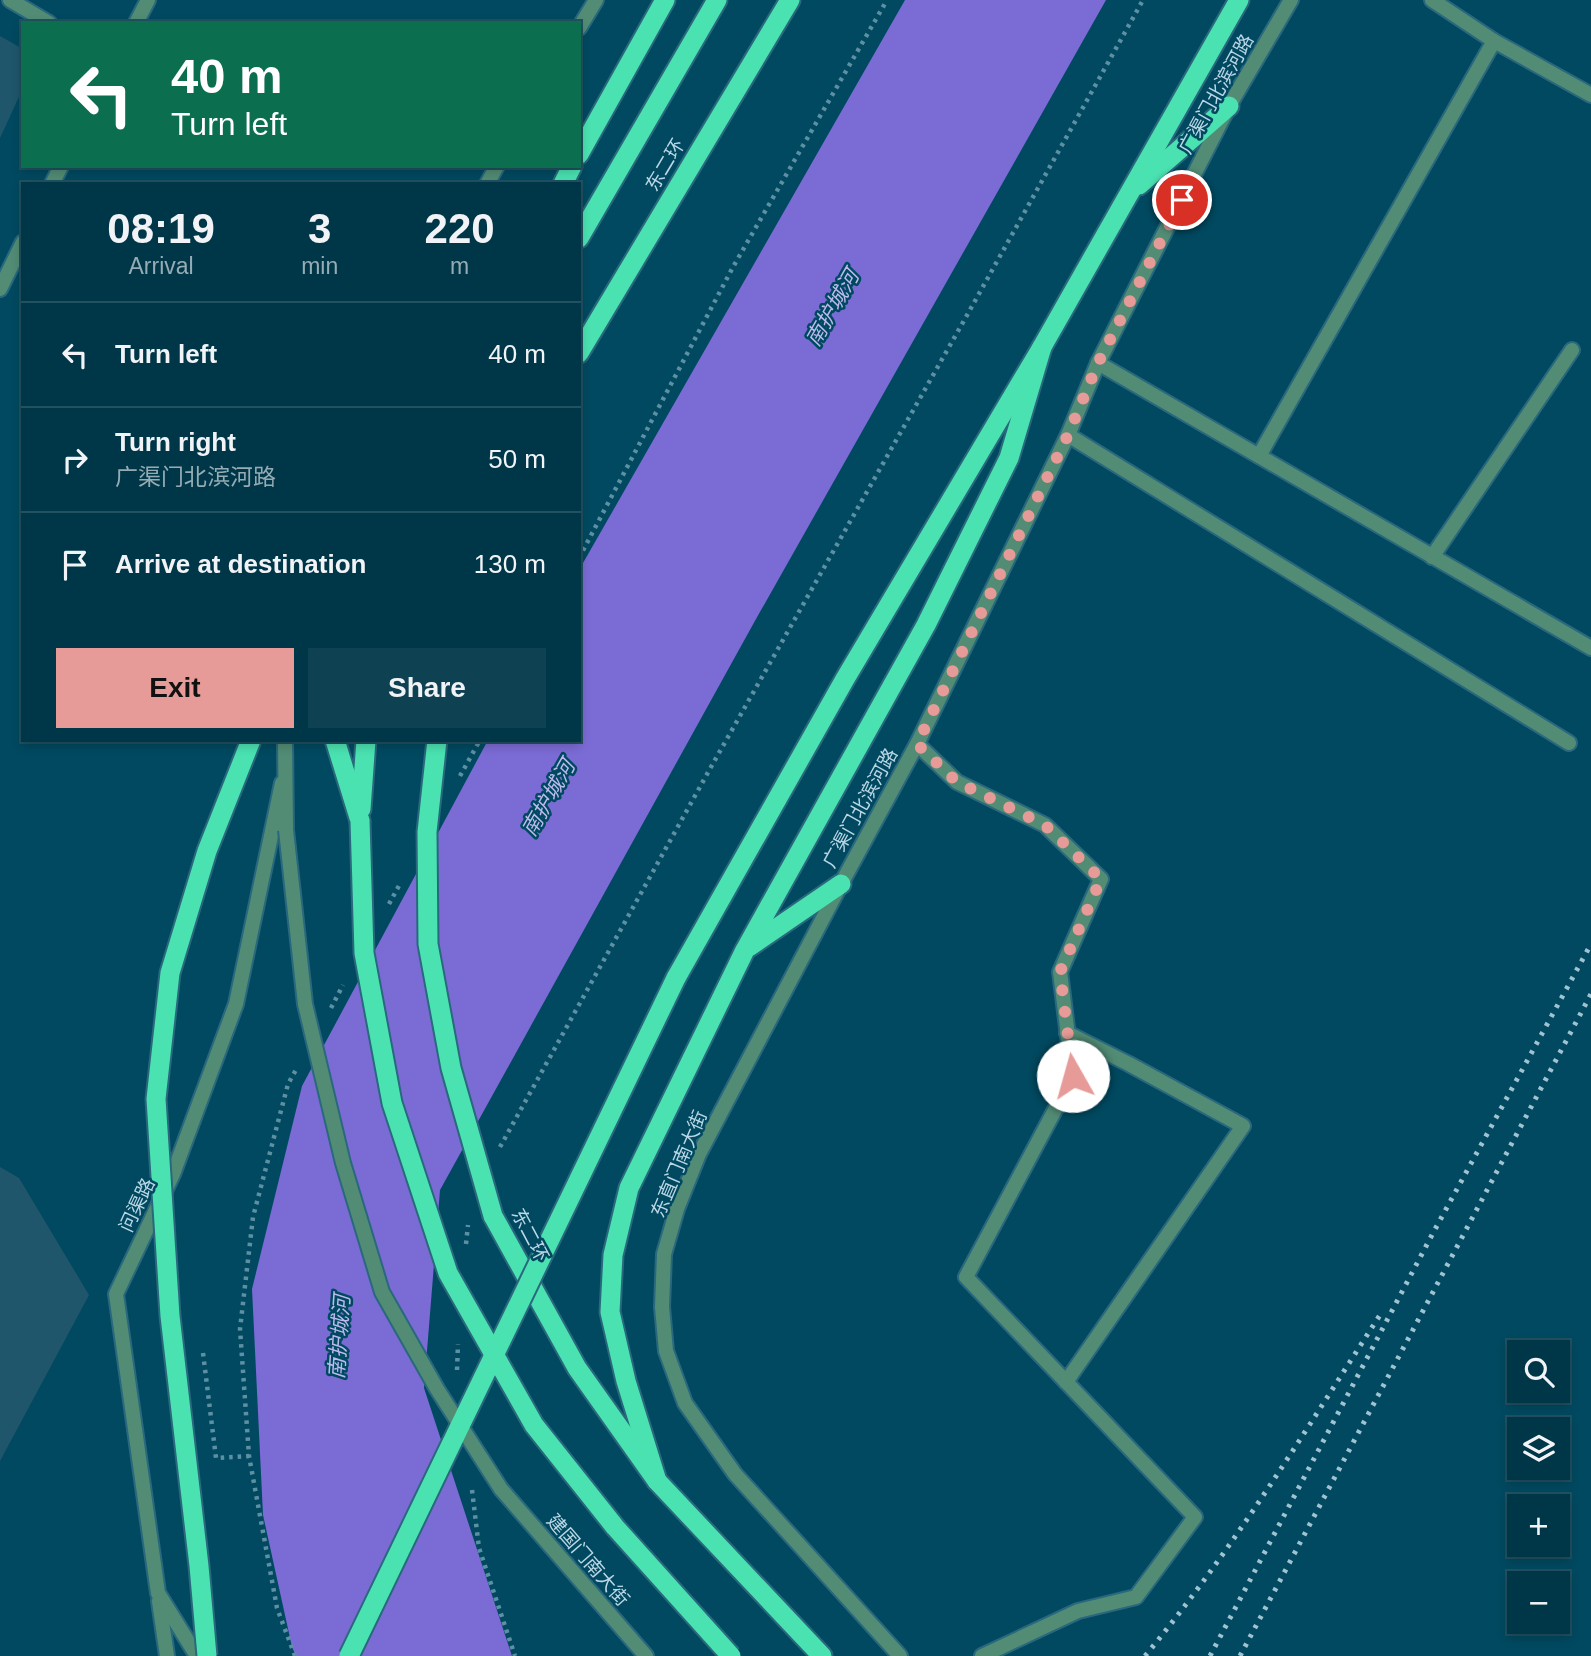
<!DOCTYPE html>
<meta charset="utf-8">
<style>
:root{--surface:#003748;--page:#0e4252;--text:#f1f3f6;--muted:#95acb4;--line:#225160;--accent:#e69b98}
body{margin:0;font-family:Arial,"Noto Sans SC",sans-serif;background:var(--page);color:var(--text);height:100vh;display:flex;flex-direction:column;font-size:26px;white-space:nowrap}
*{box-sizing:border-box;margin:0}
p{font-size:23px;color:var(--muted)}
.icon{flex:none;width:38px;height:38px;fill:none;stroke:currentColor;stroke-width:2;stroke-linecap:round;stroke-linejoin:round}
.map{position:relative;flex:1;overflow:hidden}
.details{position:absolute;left:21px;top:182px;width:560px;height:560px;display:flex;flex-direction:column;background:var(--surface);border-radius:0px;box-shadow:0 4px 10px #0003,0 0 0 2px var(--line)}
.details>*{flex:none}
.banner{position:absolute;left:21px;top:21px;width:560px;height:147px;border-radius:0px;box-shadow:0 4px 10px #0003,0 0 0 2px var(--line);background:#0b6e4f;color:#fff;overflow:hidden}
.fabs{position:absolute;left:1507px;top:1340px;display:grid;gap:14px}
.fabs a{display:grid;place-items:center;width:63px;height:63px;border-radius:0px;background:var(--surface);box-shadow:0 4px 10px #0003,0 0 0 2px var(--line);font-size:35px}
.pin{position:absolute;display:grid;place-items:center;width:60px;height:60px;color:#fff;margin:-30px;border:4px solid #fff;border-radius:50%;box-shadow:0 2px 7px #0007}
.me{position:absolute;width:77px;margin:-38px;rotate:353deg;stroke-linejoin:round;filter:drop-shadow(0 0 5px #0008)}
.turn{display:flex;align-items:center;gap:24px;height:147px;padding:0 35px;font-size:32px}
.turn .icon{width:91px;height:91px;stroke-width:2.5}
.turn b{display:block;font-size:49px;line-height:60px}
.eta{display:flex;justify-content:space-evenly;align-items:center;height:119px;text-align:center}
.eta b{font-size:42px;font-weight:600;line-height:49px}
.cta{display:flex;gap:14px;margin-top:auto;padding:14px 35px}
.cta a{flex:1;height:80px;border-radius:0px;background:var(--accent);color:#111;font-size:28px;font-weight:600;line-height:80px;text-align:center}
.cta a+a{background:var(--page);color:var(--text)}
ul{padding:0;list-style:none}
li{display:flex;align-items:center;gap:21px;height:105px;padding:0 35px;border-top:2px solid var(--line)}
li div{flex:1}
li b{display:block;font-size:26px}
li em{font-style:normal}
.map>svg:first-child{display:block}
.built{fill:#20566b}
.water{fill:#7b6bd5}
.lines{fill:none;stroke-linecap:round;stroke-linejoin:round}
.minor-casing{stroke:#29687d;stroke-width:18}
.tertiary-casing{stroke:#29687d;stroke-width:18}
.trunk-casing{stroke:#29687d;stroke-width:23}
.path{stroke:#5d90a2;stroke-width:4.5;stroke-dasharray:3.5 5;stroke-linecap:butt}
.minor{stroke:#528c75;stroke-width:14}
.tertiary{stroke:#528c75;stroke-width:14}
.trunk{stroke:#4ae2b1;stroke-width:19}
.rail{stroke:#a0c3d2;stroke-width:5;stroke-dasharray:3.5 7;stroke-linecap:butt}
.tertiary-bridge-casing{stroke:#29687d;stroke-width:18;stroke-linecap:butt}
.trunk-bridge-casing{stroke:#29687d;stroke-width:23;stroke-linecap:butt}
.tertiary-bridge{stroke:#528c75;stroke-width:14}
.trunk-bridge{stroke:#4ae2b1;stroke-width:19}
.route{stroke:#e69b98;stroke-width:12;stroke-dasharray:0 21.6}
.labels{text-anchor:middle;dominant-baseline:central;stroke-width:5;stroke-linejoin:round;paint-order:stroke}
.street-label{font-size:19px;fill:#bad7e5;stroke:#004960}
.water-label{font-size:21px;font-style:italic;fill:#bdbaef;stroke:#004960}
</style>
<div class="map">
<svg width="1591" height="1656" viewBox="0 0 1591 1656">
<rect width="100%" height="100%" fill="#004960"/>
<!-- built -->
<g class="built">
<path d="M0,36L23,49V88L0,138Z"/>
<path d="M0,1167L19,1178L89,1295L0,1461Z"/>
</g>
<!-- water -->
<path class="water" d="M905,0H1106L756,619L440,1190L424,1388L512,1656H296L292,1647L263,1515L252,1289L302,1086L488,740H579V570Z"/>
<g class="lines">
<!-- minor casing -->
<g class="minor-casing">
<g id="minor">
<path d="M10,0L49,23"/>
<path d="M1432,0L1494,41L1591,95"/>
<path d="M136,23L148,0"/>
<path d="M52,184L61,166"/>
<path d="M0,289L23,242"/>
<path d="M1098,363L1591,648"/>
<path d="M1068,435L1569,743"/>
<path d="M1259,456L1494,41"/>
<path d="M1432,557L1572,350"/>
<path d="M917,744L957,782L1045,825L1101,879L1060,972L1073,1076L966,1277L1195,1517L1136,1597L1078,1611L982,1656"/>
<path d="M1066,1382L1243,1126L1129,1064L1067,1033"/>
<path d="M159,1601L167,1656"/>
<path d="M197,1656L158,1593L116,1294L173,1174L236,1004L282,783"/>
</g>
</g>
<!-- tertiary casing -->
<g class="tertiary-casing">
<g id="tertiary">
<path d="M579,28L596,0"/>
<path d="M487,184L497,166"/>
<path d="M285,740L286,830"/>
<path d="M501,1489L646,1656"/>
<path d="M900,1656L735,1474L685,1403L666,1351L662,1307L664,1254L677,1209L699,1154L841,884L917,744L1068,435L1098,363L1229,106L1291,0"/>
</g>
</g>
<!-- trunk casing -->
<g class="trunk-casing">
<g id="trunk">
<path d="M579,154L665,0"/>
<path d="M563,184L572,166"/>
<path d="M1139,185L1229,106"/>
<path d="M579,238L717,0"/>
<path d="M579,353L790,0"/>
<path d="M335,740L360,821"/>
<path d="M361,809L366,740"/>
<path d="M749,947L841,884"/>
<path d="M676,978L845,679L1042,347L1239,0"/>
<path d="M493,1216L577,1368L657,1481L822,1656"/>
<path d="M657,1481L626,1381L610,1312L613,1255L629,1188L745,950L926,625L1009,458L1042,347"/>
</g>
</g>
<!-- path -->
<g class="path">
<path d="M579,558L733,267L887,0"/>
<path d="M460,776L480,740"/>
<path d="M389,904L401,882"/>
<path d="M331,1008L343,985"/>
<path d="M500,1147L711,767L966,317L1143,0"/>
<path d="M466,1244L468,1225"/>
<path d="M203,1353L216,1458L249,1456"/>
<path d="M457,1370L458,1344"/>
<path d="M472,1490L479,1548L515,1656"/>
<path d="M295,1656L277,1608L249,1456L240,1329L253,1217L288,1084L297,1068"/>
</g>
<!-- minor -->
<use href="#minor" class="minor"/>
<!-- tertiary -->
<use href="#tertiary" class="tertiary"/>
<!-- trunk -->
<use href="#trunk" class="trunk"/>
<!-- rail -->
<g class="rail">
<path d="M1145,1656C1233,1550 1305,1431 1380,1315"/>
<path d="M1210,1656L1433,1233L1591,944"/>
<path d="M1240,1656L1591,994"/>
</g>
<!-- tertiary-bridge casing -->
<g class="tertiary-bridge-casing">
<path id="tertiary-bridge" d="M286,830L305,1004L343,1163L382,1292L437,1389L501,1489"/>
</g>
<!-- trunk-bridge casing -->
<g class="trunk-bridge-casing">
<g id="trunk-bridge">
<path d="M437,740L427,832L428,944L451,1068L493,1216"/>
<path d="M360,821L364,953L392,1103L448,1273L534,1425L615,1527L731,1656"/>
<path d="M207,1656L199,1566L170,1316L156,1099L170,973L207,851L251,740"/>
<path d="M349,1656L676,978"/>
</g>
</g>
<!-- tertiary-bridge -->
<use href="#tertiary-bridge" class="tertiary-bridge"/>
<!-- trunk-bridge -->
<use href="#trunk-bridge" class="trunk-bridge"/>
</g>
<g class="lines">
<!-- route -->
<path class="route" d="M1073,1076L1060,972L1101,879L1045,825L957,782L917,744L1068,435L1098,363L1182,200"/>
</g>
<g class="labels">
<!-- street labels -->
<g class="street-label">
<text transform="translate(1216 94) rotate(-61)">广渠门北滨河路</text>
<text transform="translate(665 165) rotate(-59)">东二环</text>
<text transform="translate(860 808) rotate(-61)">广渠门北滨河路</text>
<text transform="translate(679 1164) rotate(-67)">东直门南大街</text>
<text transform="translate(137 1205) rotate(-65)">问渠路</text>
<text transform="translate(530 1235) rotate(62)">东二环</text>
<text transform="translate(588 1560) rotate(49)">建国门南大街</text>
</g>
<!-- water labels -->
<g class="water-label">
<text transform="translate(832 308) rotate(-60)">南护城河</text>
<text transform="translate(548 798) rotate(-60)">南护城河</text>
<text transform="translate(339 1337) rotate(-86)">南护城河</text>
</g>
</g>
</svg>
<div class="fabs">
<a><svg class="icon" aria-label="search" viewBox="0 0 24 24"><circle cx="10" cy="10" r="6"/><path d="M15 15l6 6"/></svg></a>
<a><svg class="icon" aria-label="layers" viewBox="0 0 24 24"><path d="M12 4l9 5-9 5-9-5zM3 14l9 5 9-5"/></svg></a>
<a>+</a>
<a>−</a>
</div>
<div class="pin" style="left:1182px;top:200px;background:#d93025"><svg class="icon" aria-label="arrive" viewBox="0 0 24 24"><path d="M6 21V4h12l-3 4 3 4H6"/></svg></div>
<svg class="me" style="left:1073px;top:1076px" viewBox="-20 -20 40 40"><circle r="19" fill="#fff"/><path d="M0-13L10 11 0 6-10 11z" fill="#e69b98"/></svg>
<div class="banner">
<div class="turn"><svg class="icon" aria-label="left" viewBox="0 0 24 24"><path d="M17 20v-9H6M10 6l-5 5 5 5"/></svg><div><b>40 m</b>Turn left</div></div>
</div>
<section class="details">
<div class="eta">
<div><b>08:19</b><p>Arrival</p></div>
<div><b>3</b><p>min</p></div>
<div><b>220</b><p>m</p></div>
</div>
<ul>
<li><svg class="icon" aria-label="left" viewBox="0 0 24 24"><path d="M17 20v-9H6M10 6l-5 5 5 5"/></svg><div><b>Turn left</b></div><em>40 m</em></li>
<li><svg class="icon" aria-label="right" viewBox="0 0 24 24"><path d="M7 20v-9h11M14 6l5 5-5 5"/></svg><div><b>Turn right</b><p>广渠门北滨河路</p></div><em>50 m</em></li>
<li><svg class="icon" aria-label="arrive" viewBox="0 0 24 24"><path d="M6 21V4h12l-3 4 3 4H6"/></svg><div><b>Arrive at destination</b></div><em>130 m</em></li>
</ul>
<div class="cta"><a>Exit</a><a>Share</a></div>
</section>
</div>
